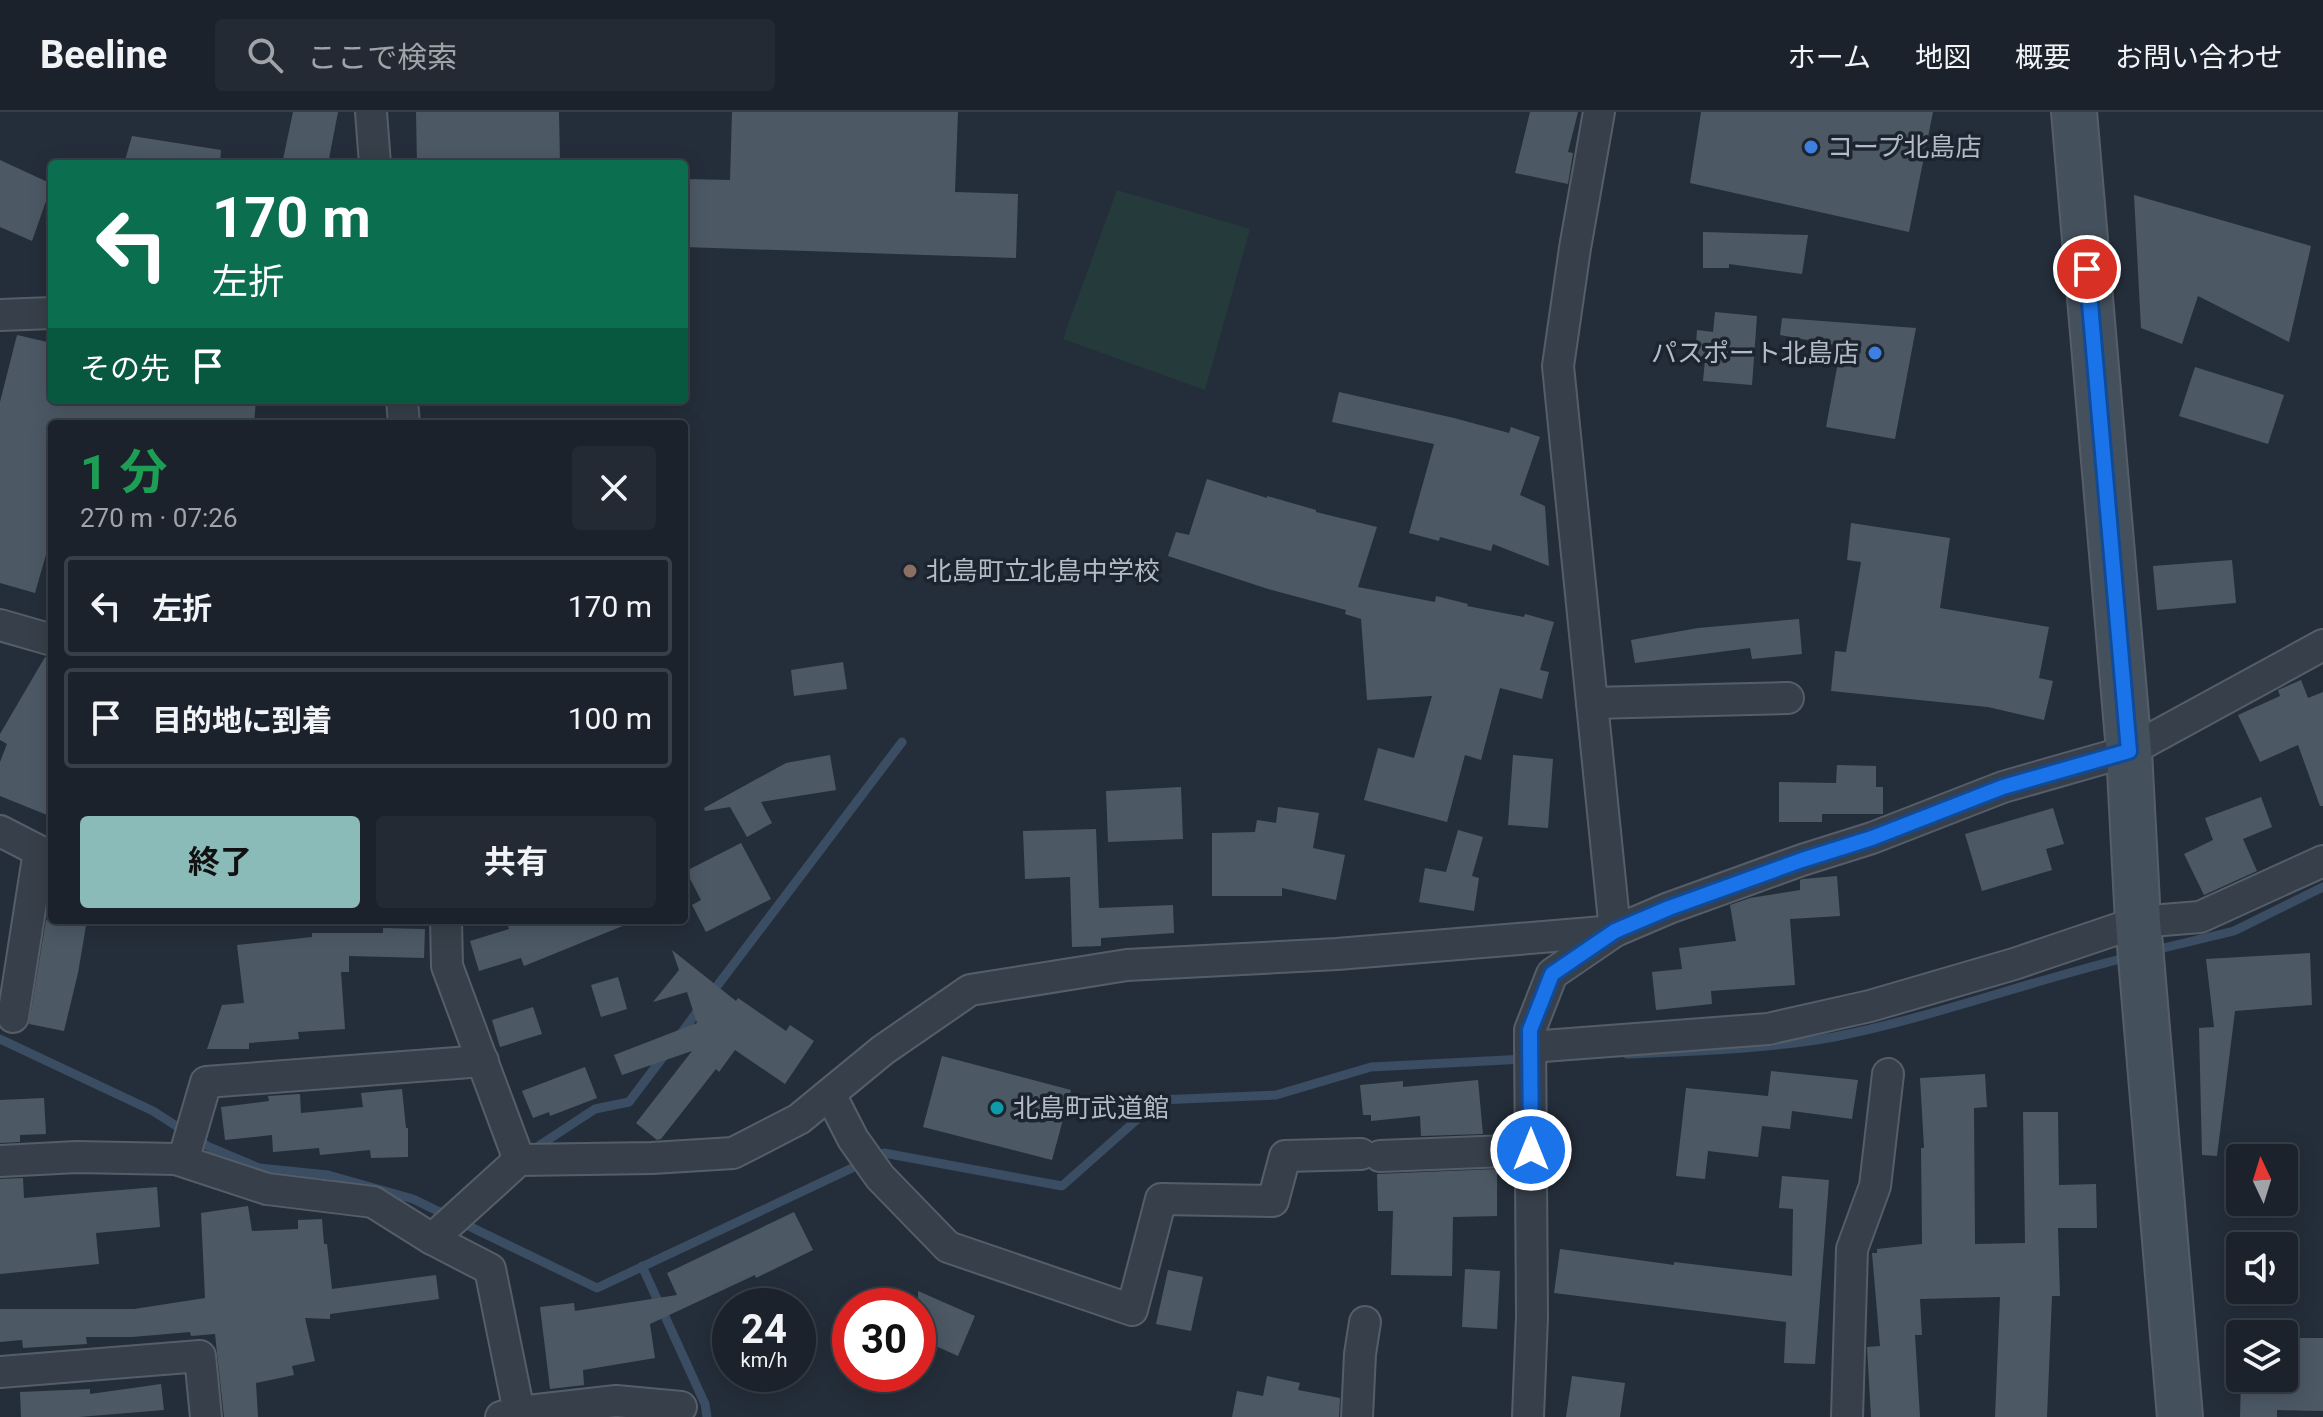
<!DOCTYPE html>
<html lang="ja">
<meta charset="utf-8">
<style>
:root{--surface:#1b222c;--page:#242a34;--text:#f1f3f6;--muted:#a0a4a9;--line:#393f48;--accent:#8bbbb9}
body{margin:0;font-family:Roboto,"Noto Sans JP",sans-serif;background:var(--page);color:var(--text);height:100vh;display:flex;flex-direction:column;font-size:30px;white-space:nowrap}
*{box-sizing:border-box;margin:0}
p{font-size:26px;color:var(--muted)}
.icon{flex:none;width:44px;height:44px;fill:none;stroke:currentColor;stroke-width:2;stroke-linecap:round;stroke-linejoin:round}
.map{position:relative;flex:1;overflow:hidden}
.sheet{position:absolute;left:48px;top:308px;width:640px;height:504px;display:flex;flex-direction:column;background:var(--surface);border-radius:8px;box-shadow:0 4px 20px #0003,0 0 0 2px var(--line)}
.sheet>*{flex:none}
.top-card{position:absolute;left:48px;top:48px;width:640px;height:244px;border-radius:8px;box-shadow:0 4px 20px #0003,0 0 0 2px var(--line);background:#0b6e4f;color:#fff;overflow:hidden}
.needle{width:52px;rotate:356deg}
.tools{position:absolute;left:2226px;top:1032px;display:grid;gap:16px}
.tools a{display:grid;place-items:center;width:72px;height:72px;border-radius:8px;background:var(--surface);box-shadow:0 4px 20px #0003,0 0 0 2px var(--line);font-size:40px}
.speed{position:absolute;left:712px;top:1176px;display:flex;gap:16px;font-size:40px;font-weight:700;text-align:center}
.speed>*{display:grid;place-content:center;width:104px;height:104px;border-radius:50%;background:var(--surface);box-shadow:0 4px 20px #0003,0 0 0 2px var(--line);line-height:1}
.speed small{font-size:20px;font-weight:400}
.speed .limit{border:12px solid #d22;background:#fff;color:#111}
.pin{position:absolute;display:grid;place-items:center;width:68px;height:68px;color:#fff;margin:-34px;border:4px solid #fff;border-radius:50%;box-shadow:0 2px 8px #0007}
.me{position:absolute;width:88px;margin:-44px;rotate:0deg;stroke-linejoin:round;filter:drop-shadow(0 0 6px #0008)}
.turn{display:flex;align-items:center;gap:28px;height:168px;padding:0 32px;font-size:36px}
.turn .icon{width:104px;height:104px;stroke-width:2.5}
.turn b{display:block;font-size:56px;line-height:68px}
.then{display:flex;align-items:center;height:76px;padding:0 32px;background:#0003;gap:16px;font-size:30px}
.round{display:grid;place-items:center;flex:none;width:84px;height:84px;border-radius:8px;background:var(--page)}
.headline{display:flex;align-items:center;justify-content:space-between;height:136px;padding:0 32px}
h1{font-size:48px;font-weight:700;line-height:60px;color:#1e9e55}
.action{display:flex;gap:16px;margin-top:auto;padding:16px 32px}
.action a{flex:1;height:92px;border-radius:8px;background:var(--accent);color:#111;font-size:32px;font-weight:700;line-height:92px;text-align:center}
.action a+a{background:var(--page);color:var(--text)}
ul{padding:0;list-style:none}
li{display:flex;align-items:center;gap:24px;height:100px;margin:0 16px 12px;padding:0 16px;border:4px solid var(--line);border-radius:8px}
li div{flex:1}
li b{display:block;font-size:30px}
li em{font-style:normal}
header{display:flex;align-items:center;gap:48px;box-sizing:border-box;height:112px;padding:0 40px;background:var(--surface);border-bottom:2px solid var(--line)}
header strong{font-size:38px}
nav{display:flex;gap:44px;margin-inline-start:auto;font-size:28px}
.search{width:560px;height:72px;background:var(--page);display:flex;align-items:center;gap:20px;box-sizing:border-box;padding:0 28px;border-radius:8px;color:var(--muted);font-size:30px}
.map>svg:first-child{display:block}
.green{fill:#253a3b}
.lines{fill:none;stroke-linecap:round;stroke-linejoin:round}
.stream{stroke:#3a4d62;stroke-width:9}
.building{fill:#4c5965}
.street-casing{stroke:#555e68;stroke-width:34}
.secondary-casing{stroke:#555e68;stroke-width:48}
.street{stroke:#37404a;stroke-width:30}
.secondary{stroke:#45505d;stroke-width:44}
.route-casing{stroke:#114b97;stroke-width:20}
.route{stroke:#1a73e8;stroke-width:14}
.shop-dot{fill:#3f7fe0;stroke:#1c252f;stroke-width:3}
.education-dot{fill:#8d6e63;stroke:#1c252f;stroke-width:3}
.culture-dot{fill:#0f9aa8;stroke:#1c252f;stroke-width:3}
.labels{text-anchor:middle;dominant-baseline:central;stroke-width:7;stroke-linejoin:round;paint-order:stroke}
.poi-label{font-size:26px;fill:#b2bbc6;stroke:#1c252f;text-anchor:start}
</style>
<header>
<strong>Beeline</strong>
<div class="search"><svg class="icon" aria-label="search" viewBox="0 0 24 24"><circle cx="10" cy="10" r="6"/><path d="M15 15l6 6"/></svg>ここで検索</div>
<nav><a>ホーム</a><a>地図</a><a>概要</a><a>お問い合わせ</a></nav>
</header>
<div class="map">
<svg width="2323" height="1305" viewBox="0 0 2323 1305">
<rect width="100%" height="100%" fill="#242e3a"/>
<!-- green -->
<path class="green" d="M1117,78L1250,117L1205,278L1063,227Z"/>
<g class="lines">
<!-- stream -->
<g class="stream">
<path d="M2151,839L2234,819L2323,775"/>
<path d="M711,882L902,630"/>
<path d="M680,923L702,893"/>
<path d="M0,927L153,999L209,1035L259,1056L328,1063L413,1087L597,1176L884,1041L1062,1074L1159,988L1276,983L1371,955L1525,947"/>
<path d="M1627,942C1696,939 1767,937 1834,925C1934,905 2030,869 2129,845"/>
<path d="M540,1033L595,997L629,990L666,941"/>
<path d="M642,1154L705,1292L707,1305"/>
</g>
</g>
<!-- building -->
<g class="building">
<path d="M293,0H338L328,52H282Z"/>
<path d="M416,0H559L560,52H417Z"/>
<path d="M732,0H958L955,80L1018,82L1016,146L684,135V67L730,68Z"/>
<path d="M1530,0H1578L1568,40L1573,41L1568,72L1515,61Z"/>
<path d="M1701,0H1933L1909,120L1690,71Z"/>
<path d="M132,24L221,38L220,52H124Z"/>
<path d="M0,48L52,72L32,129L0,115Z"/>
<path d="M2134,83L2311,134L2289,230L2198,184L2182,232L2141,216Z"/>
<path d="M1703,120L1808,123L1802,162L1729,152V156H1703Z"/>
<path d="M1715,200L1757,204L1752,273L1703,269L1705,248L1695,247L1697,218L1713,220Z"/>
<path d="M1782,206L1916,216L1895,327L1826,315L1841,234L1780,223Z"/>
<path d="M17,223L52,231V288H256L254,312H52V422L35,481L0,471V290Z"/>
<path d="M2195,255L2284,283L2268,332L2179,304Z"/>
<path d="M1339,280L1454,306L1509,321L1511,315L1540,325L1520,383L1545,394L1549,454L1493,432L1491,439L1440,425L1439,429L1409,421L1434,332L1332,310Z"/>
<path d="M1207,367L1267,386V384L1316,398V400L1377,415L1358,475L1435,490L1436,484L1468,492L1467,494L1524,505L1525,502L1554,510L1540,558L1549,560L1542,587L1500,576L1481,648L1465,643L1447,710L1364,688L1378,636L1414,646L1432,584L1367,588L1361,507L1345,502L1346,498L1268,477L1168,444L1176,420L1189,423Z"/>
<path d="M1851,411L1950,426L1940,496L2049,515L2039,566L2053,569L2044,608L1988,595L1831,579L1835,539L1846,540L1861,450L1847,448Z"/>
<path d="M2232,448L2236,491L2157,498L2153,454Z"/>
<path d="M1799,507L1802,542L1752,547L1750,536L1635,551L1631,528L1698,516Z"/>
<path d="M45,545L52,546V705L0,684V650L7,632L0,628V622Z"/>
<path d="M843,550L847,577L794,584L791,558Z"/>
<path d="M2301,568L2308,586L2323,580V694H2320L2298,633L2260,650L2238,603L2280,584L2278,578Z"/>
<path d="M830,643L836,678L761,690L772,711L747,725L730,695L705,699L704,696L786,651Z"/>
<path d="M1513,643L1553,647L1548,716L1508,713Z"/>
<path d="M1837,653L1876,654V675H1883V702H1822V710H1779V670L1836,671Z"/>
<path d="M1181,675L1183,727L1108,730L1106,679Z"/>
<path d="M2261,685L2272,715L2243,727L2257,759L2204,783L2184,742L2213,728L2205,706Z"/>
<path d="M1278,695L1319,701L1313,736L1345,743L1336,788L1282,776V784H1212V721L1255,720L1257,708L1276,711Z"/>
<path d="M2053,696L2064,732L2046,737L2052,758L1982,779L1965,722Z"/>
<path d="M1096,717L1099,796L1173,793L1174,821L1101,826V834L1072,835L1070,765L1025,767L1023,719Z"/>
<path d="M1458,718L1483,725L1472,764L1479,766L1474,799L1419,790L1425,756L1446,760Z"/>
<path d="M741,731L771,787L706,820L692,793L701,788L686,759Z"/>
<path d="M1837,764L1840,804L1790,807L1795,873L1711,879L1712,892L1656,898L1652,860L1682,857L1679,836L1736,829L1730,793L1750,786L1800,778V768L1803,767Z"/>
<path d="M46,808H87L78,861L64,919L29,912Z"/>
<path d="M522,808H635V809L524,854L521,846L479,859L470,829L509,817L508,814Z"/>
<path d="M383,816L425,817L424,846L349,844V860H341L345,917L298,920L299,927L249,931V937H207L222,893L244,891L237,833L312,825V821H383Z"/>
<path d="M672,838L736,889L738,886L786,919L790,913L814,929L785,972L735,938L719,960L716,957L661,1027L657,1028L636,1011L692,939L622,963L614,943L697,911L687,880L653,890L679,858Z"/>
<path d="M2310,841L2312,893L2235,899L2217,1044L2202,1043L2199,916L2214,915L2206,847Z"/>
<path d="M618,865L627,897L601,905L591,873Z"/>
<path d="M533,895L542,922L500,935L492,908Z"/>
<path d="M942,944L1071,978L1052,1048L923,1015Z"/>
<path d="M585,955L597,986L550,1004L549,1000L533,1006L522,979Z"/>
<path d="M1771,959L1858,968L1852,1007L1792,999L1790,1017L1762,1014L1758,1045L1708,1039L1705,1067L1676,1064L1686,976L1768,984Z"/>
<path d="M1985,962L1987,995L1974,996L1975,1132L2025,1131L2023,1000H2058L2059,1073L2096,1072L2097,1116H2058L2060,1184H2052L2047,1305H1995L2000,1185L1920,1187L1922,1223H1915L1920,1305H1871L1867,1235L1880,1234L1872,1141H1877V1137L1922,1132L1921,1036H1924L1920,966Z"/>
<path d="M1478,968L1483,1022L1421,1024L1420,1004L1371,1009V1003H1363L1360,973L1403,969V975Z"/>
<path d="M402,977L406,1016H408V1045L371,1046L370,1038L320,1043L319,1036L273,1040L272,1023L225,1028L221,995L269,989L268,984L300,982L301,1001L363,995L361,981Z"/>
<path d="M44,986L46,1022L20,1023V1030L0,1031V988Z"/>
<path d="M1497,1057V1104L1453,1105L1452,1164L1391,1163L1393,1099H1378L1377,1062Z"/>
<path d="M1782,1064L1829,1068L1815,1252L1784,1251L1786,1210L1554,1181L1560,1137L1674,1153V1150L1792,1164L1793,1097L1779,1096Z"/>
<path d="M23,1066L24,1086L157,1075L160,1115L96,1121L99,1152L0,1162V1067Z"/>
<path d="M248,1094L252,1119L298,1117V1108L322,1107L324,1132H327L332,1177L436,1163L439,1187L330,1202V1207L305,1206L315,1249L292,1254L294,1263L256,1271L258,1305H224L215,1222L191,1224L190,1220L132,1225H86L87,1232L23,1236L22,1228L0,1230V1197H134L205,1186L201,1101Z"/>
<path d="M794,1100L813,1138L756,1166L755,1163L650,1212L655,1246L583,1258L584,1273L550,1277L540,1195L574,1191L575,1199L677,1183L667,1161Z"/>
<path d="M1465,1157L1500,1159L1497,1217L1462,1215Z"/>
<path d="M1168,1158L1203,1165L1191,1219L1156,1212Z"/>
<path d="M918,1179L975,1204L958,1244L918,1226Z"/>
<path d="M2232,1214L2286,1216V1226H2323V1299L2277,1298V1305H2240L2241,1266H2284V1222H2240V1247H2231Z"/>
<path d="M1267,1264L1300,1271L1298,1278L1340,1286L1339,1305H1232L1237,1279L1263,1284Z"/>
<path d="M1572,1264L1625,1271L1620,1305H1566Z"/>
<path d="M161,1272L164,1298L79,1305H21L20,1280L90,1277V1282Z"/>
</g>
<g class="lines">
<!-- street casing -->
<g class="street-casing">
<g id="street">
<path d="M371,0L375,52"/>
<path d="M1599,0L1575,136L1558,254L1615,819"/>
<path d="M0,203L52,201"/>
<path d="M402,288L404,312"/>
<path d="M0,513L52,528"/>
<path d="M1592,591L1788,586"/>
<path d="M0,719L39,739L13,905"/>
<path d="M446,808L447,854L519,1048"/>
<path d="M1530,935L1768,917L1870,894L2014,852L2138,810L2200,805L2323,749"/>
<path d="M830,982L853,1027L880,1065L948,1135L1132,1198L1161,1087L1273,1089L1285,1044L1361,1042"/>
<path d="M1380,1044L1531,1038"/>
<path d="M0,1049L77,1045L176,1047L267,1077L373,1090L432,1127L519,1048L652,1046L733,1041L799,1007L883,938L970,878L1127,853L1337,842L1615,819"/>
<path d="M183,1049L206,970L483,949"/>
<path d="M432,1127L490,1157L520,1305"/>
<path d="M0,1260L200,1244L206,1305"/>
<path d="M501,1305L519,1300L616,1289L681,1295"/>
<path d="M1357,1305L1360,1242L1365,1210"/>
<path d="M1528,1305L1532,1205L1530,918L1552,862L1615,819L1669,796L1802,748L1872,726L2003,675L2129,639L2323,533"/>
<path d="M1847,1305L1852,1137L1875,1074L1888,962"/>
</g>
</g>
<!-- secondary casing -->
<g class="secondary-casing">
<path id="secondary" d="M2074,0L2129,639L2138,810L2180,1305"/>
</g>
<!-- street -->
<use href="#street" class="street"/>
<!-- secondary -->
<use href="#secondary" class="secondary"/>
</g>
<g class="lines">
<!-- route casing -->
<g class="route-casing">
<path id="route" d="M1531,1038L1530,918L1552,862L1615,819L1669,796L1802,748L1872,726L2003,675L2129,639L2087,157"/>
</g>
<!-- route -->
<use href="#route" class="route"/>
</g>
<!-- markers -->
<g class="shop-dot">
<circle cx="1811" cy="35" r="8"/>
<circle cx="1875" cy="241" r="8"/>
</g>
<circle class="education-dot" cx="910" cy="459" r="8"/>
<circle class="culture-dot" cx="997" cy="996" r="8"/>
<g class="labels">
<!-- poi labels -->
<g class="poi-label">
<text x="1827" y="35">コープ北島店</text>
<text x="1859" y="241" text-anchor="end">パスポート北島店</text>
<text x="926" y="459">北島町立北島中学校</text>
<text x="1013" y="996">北島町武道館</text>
</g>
</g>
</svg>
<div class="tools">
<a><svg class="needle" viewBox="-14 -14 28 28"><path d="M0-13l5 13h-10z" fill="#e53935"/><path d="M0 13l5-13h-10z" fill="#a0a4a9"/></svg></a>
<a><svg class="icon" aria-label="sound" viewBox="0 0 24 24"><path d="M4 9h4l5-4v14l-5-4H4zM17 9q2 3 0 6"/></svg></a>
<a><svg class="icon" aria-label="layers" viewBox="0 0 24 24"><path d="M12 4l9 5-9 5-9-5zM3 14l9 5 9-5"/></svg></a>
</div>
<div class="speed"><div>24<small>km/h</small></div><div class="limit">30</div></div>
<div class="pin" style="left:2087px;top:157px;background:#d93025"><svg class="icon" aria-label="arrive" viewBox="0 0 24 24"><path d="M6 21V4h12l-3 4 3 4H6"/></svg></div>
<svg class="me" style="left:1531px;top:1038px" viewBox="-20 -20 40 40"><circle r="17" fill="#1a73e8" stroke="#fff" stroke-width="3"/><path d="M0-11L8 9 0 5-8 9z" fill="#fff"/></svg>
<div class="top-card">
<div class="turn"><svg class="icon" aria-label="left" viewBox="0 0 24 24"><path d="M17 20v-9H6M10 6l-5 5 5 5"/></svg><div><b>170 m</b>左折</div></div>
<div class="then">その先<svg class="icon" aria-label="arrive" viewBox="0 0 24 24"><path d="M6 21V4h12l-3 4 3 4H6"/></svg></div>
</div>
<section class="sheet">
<div class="headline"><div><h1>1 分</h1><p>270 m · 07:26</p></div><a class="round"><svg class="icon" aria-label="close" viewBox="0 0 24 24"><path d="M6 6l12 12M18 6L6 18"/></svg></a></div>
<ul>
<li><svg class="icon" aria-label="left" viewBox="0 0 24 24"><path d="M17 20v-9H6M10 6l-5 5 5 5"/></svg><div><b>左折</b></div><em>170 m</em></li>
<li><svg class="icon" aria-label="arrive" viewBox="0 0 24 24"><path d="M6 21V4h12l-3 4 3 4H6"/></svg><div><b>目的地に到着</b></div><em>100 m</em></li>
</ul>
<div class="action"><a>終了</a><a>共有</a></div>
</section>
</div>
